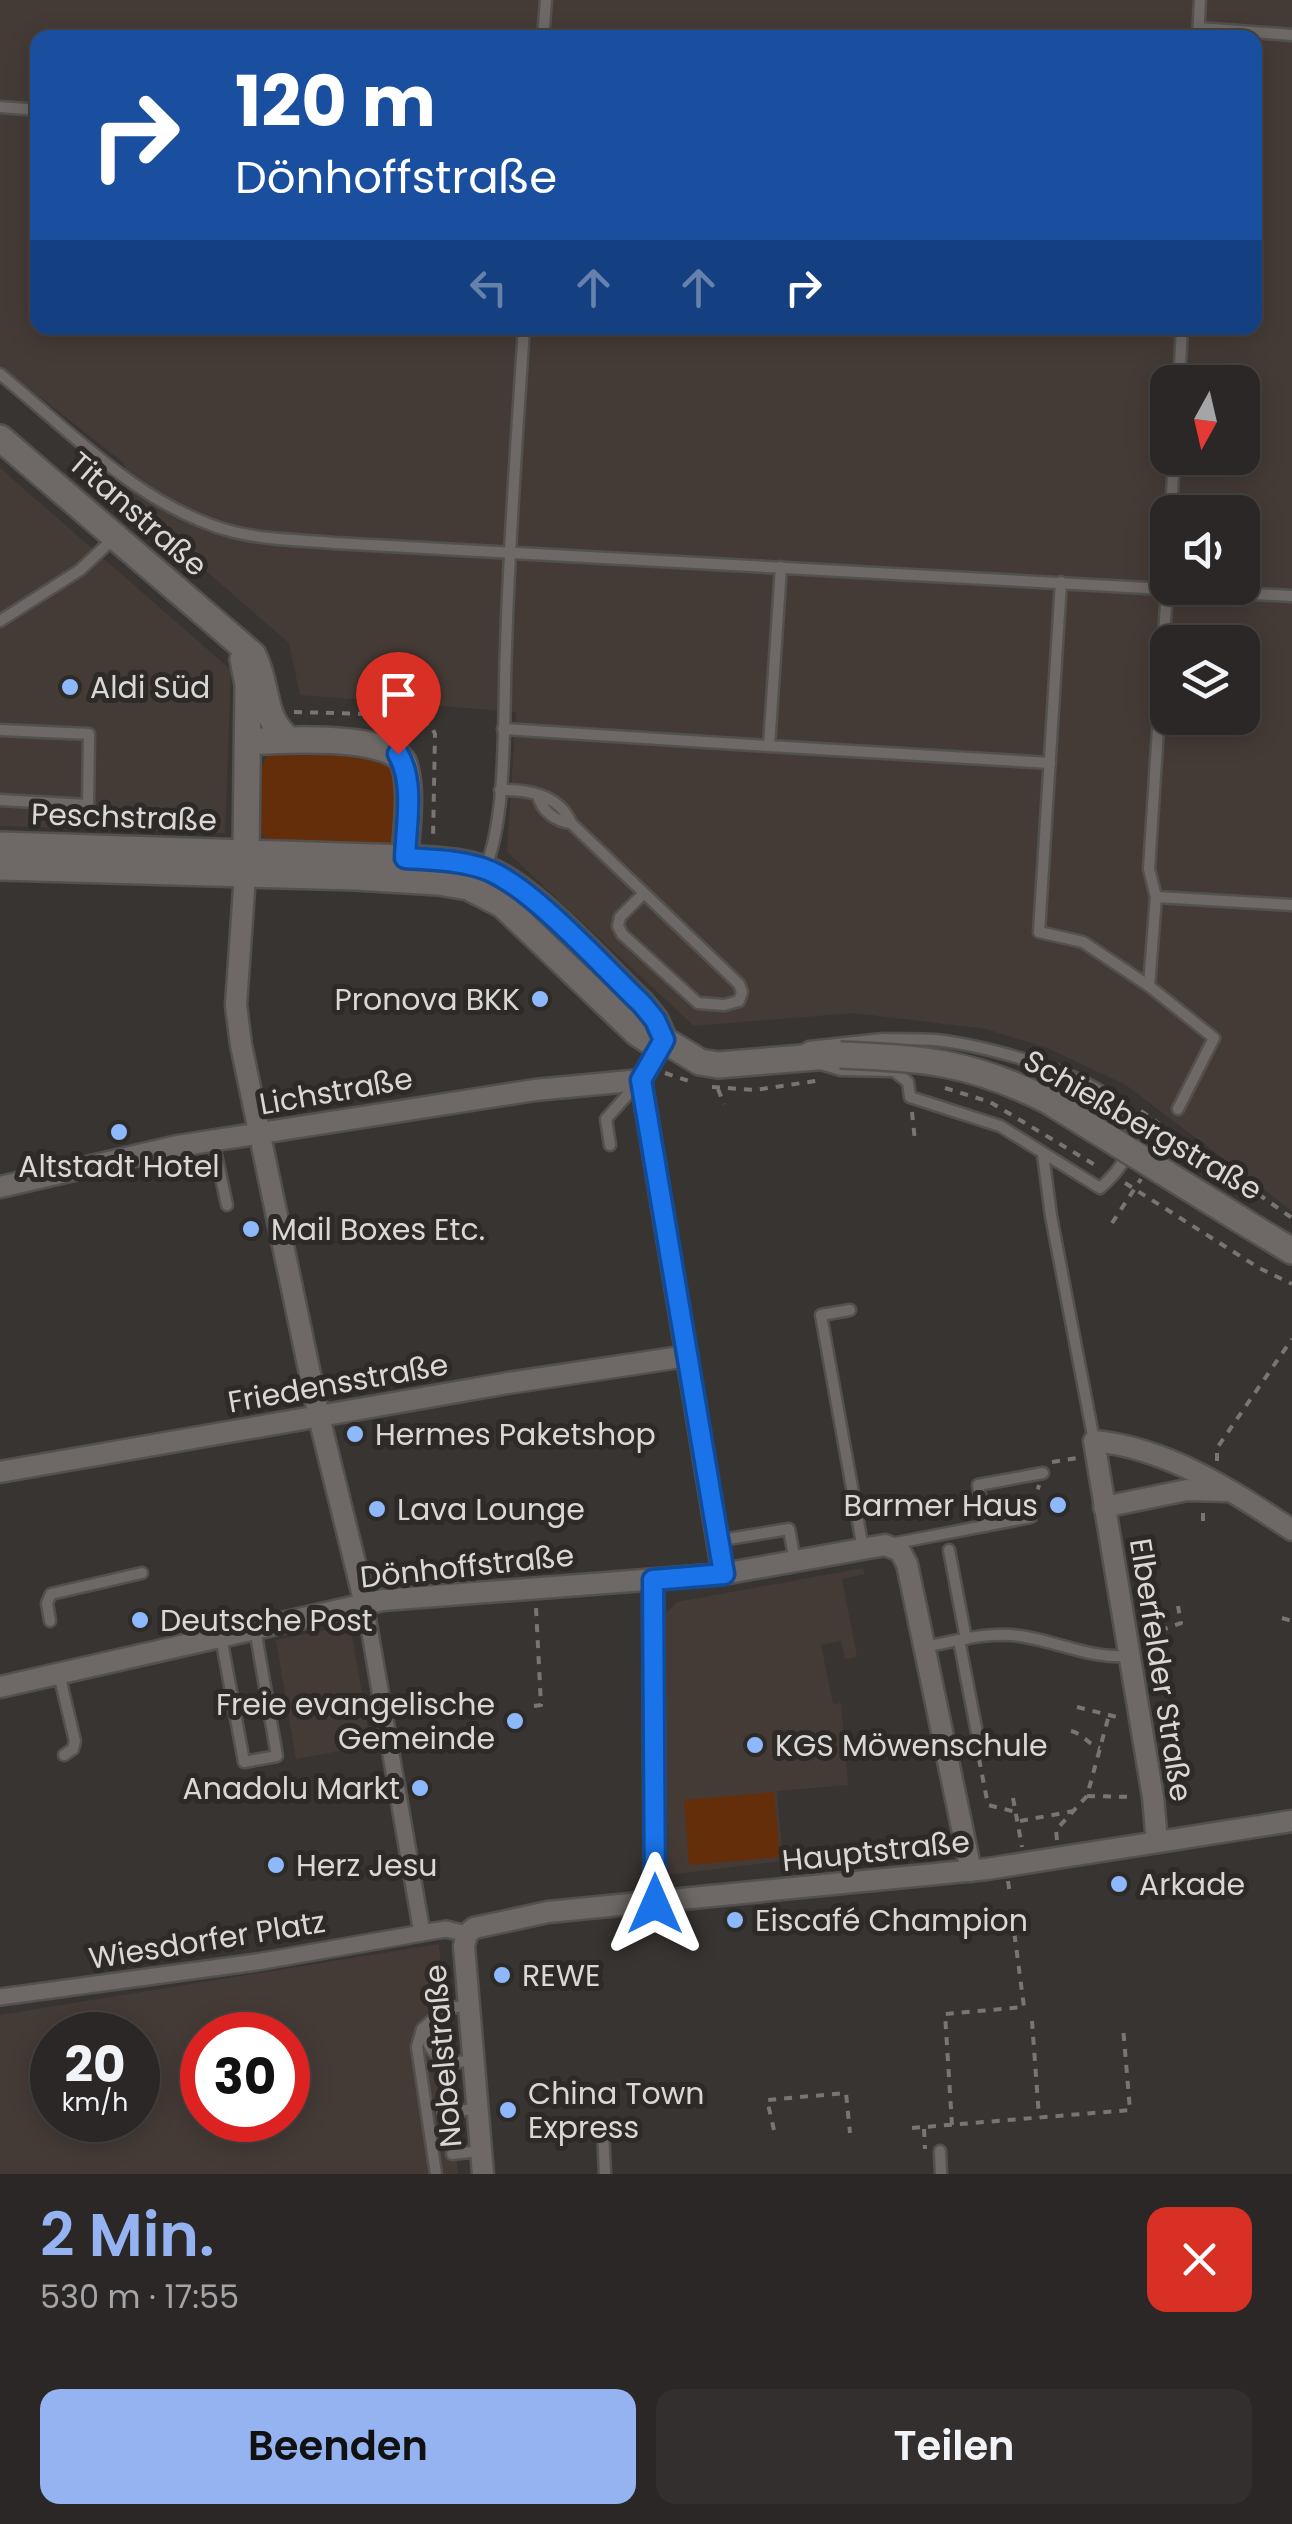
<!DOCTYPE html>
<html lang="de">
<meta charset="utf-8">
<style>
:root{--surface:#2a2726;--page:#322f2e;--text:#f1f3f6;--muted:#a5a5a7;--line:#464443;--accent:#95b2f1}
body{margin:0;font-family:Poppins,sans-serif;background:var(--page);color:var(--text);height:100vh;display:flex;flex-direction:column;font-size:38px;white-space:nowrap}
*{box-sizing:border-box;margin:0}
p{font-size:32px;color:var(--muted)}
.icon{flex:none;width:55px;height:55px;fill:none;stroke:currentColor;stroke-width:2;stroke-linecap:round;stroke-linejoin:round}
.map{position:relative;height:2174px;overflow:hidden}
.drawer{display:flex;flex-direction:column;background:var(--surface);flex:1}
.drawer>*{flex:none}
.hud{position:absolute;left:30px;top:30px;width:1232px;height:305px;border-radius:20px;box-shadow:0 5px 25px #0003,0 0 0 2px var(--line);background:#1a4fa0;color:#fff;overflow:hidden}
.needle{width:65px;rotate:188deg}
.tools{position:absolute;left:1150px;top:365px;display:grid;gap:20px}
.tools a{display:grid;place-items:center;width:110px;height:110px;border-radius:20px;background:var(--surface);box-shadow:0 5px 25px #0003,0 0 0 2px var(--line);font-size:50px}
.speed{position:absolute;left:30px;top:2012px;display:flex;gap:20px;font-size:50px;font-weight:700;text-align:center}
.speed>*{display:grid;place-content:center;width:130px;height:130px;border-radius:50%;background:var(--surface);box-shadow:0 5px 25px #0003,0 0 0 2px var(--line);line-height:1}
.speed small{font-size:25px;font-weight:400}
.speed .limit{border:15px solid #d22;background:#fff;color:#111}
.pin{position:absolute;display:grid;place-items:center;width:85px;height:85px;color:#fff;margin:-102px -42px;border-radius:50% 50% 50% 0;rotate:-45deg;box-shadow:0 0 10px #0007}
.pin .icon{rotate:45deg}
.me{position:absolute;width:110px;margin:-55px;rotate:0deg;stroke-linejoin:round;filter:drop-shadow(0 0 8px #0008)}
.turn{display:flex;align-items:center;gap:35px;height:210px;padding:0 40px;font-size:45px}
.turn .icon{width:130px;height:130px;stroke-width:2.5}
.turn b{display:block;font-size:70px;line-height:85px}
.lanes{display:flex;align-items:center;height:95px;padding:0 40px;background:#0003;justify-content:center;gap:50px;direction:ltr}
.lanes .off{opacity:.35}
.round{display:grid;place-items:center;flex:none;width:105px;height:105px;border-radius:20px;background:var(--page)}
.overview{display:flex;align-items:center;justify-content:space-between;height:170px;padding:0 40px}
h1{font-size:60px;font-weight:600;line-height:75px;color:var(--accent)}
.cta{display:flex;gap:20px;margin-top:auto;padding:20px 40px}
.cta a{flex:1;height:115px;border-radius:20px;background:var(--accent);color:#111;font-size:40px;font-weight:600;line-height:115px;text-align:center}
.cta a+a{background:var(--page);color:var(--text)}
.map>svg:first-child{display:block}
.built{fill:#453b36;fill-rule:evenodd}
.green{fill:#642e0a}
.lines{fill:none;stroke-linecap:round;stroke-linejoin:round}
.service-casing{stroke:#53514f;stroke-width:15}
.pedestrian-casing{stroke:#53514f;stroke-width:20}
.minor-casing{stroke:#53514f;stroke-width:25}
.tertiary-casing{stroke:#53514f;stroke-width:30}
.secondary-casing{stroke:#53514f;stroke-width:30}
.path{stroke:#787573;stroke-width:4;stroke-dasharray:8 8;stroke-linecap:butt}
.service{stroke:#6e6967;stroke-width:10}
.pedestrian{stroke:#6e6967;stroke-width:15}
.minor{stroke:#6e6967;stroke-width:20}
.tertiary{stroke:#6e6967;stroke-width:25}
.secondary{stroke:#6e6967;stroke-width:25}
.secondary-bridge-casing{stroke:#53514f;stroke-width:30;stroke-linecap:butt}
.secondary-bridge{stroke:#6e6967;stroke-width:25}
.route-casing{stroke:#114b97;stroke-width:25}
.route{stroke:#1a73e8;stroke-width:18}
.poi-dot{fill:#8db9fc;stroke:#2e2a28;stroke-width:4}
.labels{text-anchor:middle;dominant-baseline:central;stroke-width:10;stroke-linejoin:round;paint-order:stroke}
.street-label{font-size:30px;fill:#dad8d6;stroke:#2e2a28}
.poi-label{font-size:30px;fill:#dad8d6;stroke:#2e2a28;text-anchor:start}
</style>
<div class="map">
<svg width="1292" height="2174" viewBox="0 0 1292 2174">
<rect width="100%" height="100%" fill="#383432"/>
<!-- built -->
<g class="built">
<path d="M0,0H1292V1211L1126,1085L1047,1048L986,1029L854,1013L694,1026L507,852L516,712L300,695L289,643L138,512L124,463L0,366ZM38,38H1255V328H38ZM1168,382H1242V458H1168ZM1168,512H1242V588H1168ZM1168,642H1242V718H1168Z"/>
<path d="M0,468L231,670L225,833L0,826Z"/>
<path d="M863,1568L865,1574L842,1579L857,1657L845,1659L841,1641L821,1645L833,1704L841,1703L848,1785L777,1791L783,1861L668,1875L663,1616L677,1602Z"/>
<path d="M350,1625L371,1745L296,1759L276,1640Z"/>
<path d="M439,1944L458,2174H0V2015ZM52,2035H138V2120H52ZM202,2035H288V2120H202Z"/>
</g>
<!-- green -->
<g class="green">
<path d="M287,746L384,758L401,778L395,841L387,847L268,841L258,829L259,774L267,756Z"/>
<path d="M774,1792L780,1857L689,1865L684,1800Z"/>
</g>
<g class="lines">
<!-- service casing -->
<g class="service-casing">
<g id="service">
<path d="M1199,28L1292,35"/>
<path d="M543,38L546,0"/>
<path d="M1198,38L1200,0"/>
<path d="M0,107L38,110"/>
<path d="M0,374C71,432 143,509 234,532C266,540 301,540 334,543L1292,596"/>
<path d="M1179,382L1182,328"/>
<path d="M1171,512L1174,458"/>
<path d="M781,567L769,746L1050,763"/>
<path d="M1061,582L1039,932L1083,942L1149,986"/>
<path d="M0,621L80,570L114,538"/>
<path d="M503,729L769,746"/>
<path d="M0,730L89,734L88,805L0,800"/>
<path d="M500,790C527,789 560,795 571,823L739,984L742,992L739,1001L724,1005L698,1003L622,934L618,926L620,917L644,893"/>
<path d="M538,795C541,811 557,822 571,823"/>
<path d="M485,869C508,815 503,710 506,649C509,542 517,435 524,328"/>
<path d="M1156,897L1149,869L1168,574"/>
<path d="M883,1039C903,1040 924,1038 944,1041C989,1047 1103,1076 1127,1115C1143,1141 1119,1172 1100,1188L1000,1126L910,1097L908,1082L894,1071L841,1070L793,1056L809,1047Z"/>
<path d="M1178,1109L1214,1038L1149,986L1156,897L1292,905"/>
<path d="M213,1141L227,1205"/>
<path d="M610,1145L606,1119L637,1084"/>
<path d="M1043,1154L1051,1216L1094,1441"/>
<path d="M850,1310L821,1315L863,1549"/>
<path d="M986,1526L978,1485L1043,1473"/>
<path d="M728,1539L789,1529L795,1561"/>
<path d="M891,1544L1031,1517"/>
<path d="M949,1550L966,1639"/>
<path d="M50,1621L47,1603L51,1594L142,1573"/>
<path d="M221,1637L244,1762L277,1756L255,1629"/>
<path d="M959,1640L980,1748"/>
<path d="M925,1647C955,1641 990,1631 1020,1636C1060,1642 1089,1659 1130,1656"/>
<path d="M59,1674L75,1741L73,1749L64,1755"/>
<path d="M467,2006C408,2008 418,2073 473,2060"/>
<path d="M431,2021L422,2029L417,2047L436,2174"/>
<path d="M443,2112L477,2109"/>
<path d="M603,2130L605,2174"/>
<path d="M940,2151L941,2174"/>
<path d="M452,2154L480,2151"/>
</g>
</g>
<!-- pedestrian casing -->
<g class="pedestrian-casing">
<g id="pedestrian">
<path d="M365,1604L422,1933L446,1929L467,1934"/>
<path d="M0,1997L257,1962L422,1933"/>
</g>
</g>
<!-- minor casing -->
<g class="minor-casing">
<g id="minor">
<path d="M246,860L236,1005L241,1045L319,1417L365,1604"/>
<path d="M641,1080L723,1574"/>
<path d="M641,1080L664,1040"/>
<path d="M0,1187L178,1146L535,1090L641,1080"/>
<path d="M0,1472L508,1383L687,1356"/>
<path d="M1104,1507L1187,1490L1226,1491"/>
<path d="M653,1580L655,1904"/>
<path d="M0,1687L383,1600L723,1574L885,1545L900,1551L907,1564L971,1871"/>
<path d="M1157,1842L1153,1797L1094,1441C1168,1448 1231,1490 1292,1530"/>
<path d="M483,2174L464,1946L467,1934L474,1928L548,1912L987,1869L1292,1821"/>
</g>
</g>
<!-- tertiary casing -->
<g class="tertiary-casing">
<g id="tertiary">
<path d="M0,438L253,655C269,687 261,717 288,739"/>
<path d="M243,659L248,685L246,853"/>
<path d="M248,742C277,740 393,733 404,764C413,792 406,829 405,858"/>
</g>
</g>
<!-- secondary casing -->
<g class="secondary-casing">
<g id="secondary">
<path d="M0,845L405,858C433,860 463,860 490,871C536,891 603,967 642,1004L655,1020L664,1040"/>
<path d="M0,867L356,877L438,882L468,887L503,905L637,1033L648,1040H664L700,1062L718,1065L840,1055"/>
<path d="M1249,1225L1292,1251"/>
</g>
</g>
<!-- path -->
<g class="path">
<path d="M294,712L371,714L423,721L431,725L435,734L433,840"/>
<path d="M665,1073L689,1081"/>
<path d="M712,1087L755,1090L822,1080"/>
<path d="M945,1088L990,1102L1100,1168"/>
<path d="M718,1089L724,1104"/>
<path d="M1141,1111L1292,1218"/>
<path d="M912,1112L915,1141"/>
<path d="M1176,1159L1181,1141"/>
<path d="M1125,1183L1259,1268L1292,1284"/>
<path d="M1112,1223L1141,1179"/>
<path d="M1217,1461V1448L1292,1339"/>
<path d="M1052,1462L1077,1458"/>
<path d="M1034,1505L1039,1485"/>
<path d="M1203,1521V1507"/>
<path d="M1282,1618L1292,1621"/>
<path d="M1145,1636L1181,1623L1178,1606"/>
<path d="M534,1706L541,1705L536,1608"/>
<path d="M1077,1707L1121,1718"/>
<path d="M1071,1731C1084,1734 1087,1744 1100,1748"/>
<path d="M979,1759L988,1805L1016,1812"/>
<path d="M1087,1796L1133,1797"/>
<path d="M1013,1798L1022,1847"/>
<path d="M1020,1821L1074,1811"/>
<path d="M1057,1840L1056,1830L1087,1796L1109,1715"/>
<path d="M1008,1881L1010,1895"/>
<path d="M1032,2021L1039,2117"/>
<path d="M952,2125L945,2014L1024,2007L1013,1923"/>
<path d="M912,2128L1130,2110L1123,2027"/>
<path d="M924,2129L925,2149"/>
<path d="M774,2130L767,2100L846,2093L850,2133"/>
</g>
<!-- service -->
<use href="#service" class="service"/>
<!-- pedestrian -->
<use href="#pedestrian" class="pedestrian"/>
<!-- minor -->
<use href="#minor" class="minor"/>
<!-- tertiary -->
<use href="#tertiary" class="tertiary"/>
<!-- secondary -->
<use href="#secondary" class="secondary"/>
<!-- secondary-bridge casing -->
<g class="secondary-bridge-casing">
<path id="secondary-bridge" d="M840,1055C923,1058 970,1062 1047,1100L1249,1225"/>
</g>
<!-- secondary-bridge -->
<use href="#secondary-bridge" class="secondary-bridge"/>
</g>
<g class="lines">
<!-- route casing -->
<g class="route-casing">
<path id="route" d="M398,754C415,782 406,826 405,858C433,860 463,860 490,871C537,892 603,967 642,1004L655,1020L664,1040L641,1080L724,1574L653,1580L655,1904"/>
</g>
<!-- route -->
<use href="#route" class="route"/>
</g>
<!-- markers -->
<g class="poi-dot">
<circle cx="70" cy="687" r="10"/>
<circle cx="540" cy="999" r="10"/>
<circle cx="119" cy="1132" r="10"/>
<circle cx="251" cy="1229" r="10"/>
<circle cx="355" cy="1434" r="10"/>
<circle cx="1058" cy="1505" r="10"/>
<circle cx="377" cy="1509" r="10"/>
<circle cx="140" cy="1620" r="10"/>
<circle cx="515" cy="1721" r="10"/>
<circle cx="755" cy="1745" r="10"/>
<circle cx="420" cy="1788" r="10"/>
<circle cx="276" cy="1865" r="10"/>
<circle cx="1119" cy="1884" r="10"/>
<circle cx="735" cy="1920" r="10"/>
<circle cx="502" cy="1975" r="10"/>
<circle cx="508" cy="2110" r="10"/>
</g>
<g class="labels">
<!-- street labels -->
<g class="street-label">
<text transform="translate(138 514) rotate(41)">Titanstraße</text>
<text transform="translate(124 817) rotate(2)">Peschstraße</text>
<text transform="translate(336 1091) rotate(-10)">Lichstraße</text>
<text transform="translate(1143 1125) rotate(30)">Schießbergstraße</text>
<text transform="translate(338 1383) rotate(-10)">Friedensstraße</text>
<text transform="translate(467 1566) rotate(-6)">Dönhoffstraße</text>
<text transform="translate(1161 1670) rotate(81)">Elberfelder Straße</text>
<text transform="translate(876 1851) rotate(-6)">Hauptstraße</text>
<text transform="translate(207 1940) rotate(-9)">Wiesdorfer Platz</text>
<text transform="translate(443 2056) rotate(-95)">Nobelstraße</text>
</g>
<!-- poi labels -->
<g class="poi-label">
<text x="90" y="687">Aldi Süd</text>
<text x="520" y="999" text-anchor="end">Pronova BKK</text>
<text x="119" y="1166" text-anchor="middle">Altstadt Hotel</text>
<text x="271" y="1229">Mail Boxes Etc.</text>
<text x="375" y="1434">Hermes Paketshop</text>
<text x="1038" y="1505" text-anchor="end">Barmer Haus</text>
<text x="397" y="1509">Lava Lounge</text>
<text x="160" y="1620">Deutsche Post</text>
<text x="495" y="1704" text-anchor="end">Freie evangelische<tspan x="495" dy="34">Gemeinde</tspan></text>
<text x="775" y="1745">KGS Möwenschule</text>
<text x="400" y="1788" text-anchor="end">Anadolu Markt</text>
<text x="296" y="1865">Herz Jesu</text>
<text x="1139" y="1884">Arkade</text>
<text x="755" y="1920">Eiscafé Champion</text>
<text x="522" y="1975">REWE</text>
<text x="528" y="2093">China Town<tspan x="528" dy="34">Express</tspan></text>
</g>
</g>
</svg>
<div class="tools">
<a><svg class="needle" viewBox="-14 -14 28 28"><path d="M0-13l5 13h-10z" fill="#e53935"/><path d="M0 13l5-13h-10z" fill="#a5a5a7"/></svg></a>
<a><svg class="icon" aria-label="sound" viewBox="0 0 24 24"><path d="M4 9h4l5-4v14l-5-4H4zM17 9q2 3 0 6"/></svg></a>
<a><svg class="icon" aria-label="layers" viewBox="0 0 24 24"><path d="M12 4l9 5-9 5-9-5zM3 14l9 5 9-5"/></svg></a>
</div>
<div class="speed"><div>20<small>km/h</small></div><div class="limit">30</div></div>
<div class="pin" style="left:398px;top:754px;background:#d93025"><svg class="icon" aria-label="arrive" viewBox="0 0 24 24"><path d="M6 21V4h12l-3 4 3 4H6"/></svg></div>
<svg class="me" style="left:655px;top:1904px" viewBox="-20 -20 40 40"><path d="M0-17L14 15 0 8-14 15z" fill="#1a73e8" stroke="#fff" stroke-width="4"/></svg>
<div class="hud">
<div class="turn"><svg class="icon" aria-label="right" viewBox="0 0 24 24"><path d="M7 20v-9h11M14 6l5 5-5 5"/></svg><div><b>120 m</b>Dönhoffstraße</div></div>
<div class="lanes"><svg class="icon off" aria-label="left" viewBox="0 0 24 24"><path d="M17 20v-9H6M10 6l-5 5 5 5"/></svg><svg class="icon off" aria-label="ahead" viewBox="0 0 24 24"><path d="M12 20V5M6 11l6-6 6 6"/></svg><svg class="icon off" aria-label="ahead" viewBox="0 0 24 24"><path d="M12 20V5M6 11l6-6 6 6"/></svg><svg class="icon" aria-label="right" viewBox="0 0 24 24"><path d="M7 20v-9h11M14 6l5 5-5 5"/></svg></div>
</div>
</div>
<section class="drawer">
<div class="overview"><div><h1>2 Min.</h1><p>530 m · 17:55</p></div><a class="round" style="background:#d93025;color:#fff"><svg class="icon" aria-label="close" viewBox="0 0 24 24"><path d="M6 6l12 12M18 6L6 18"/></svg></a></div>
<div class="cta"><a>Beenden</a><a>Teilen</a></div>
</section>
